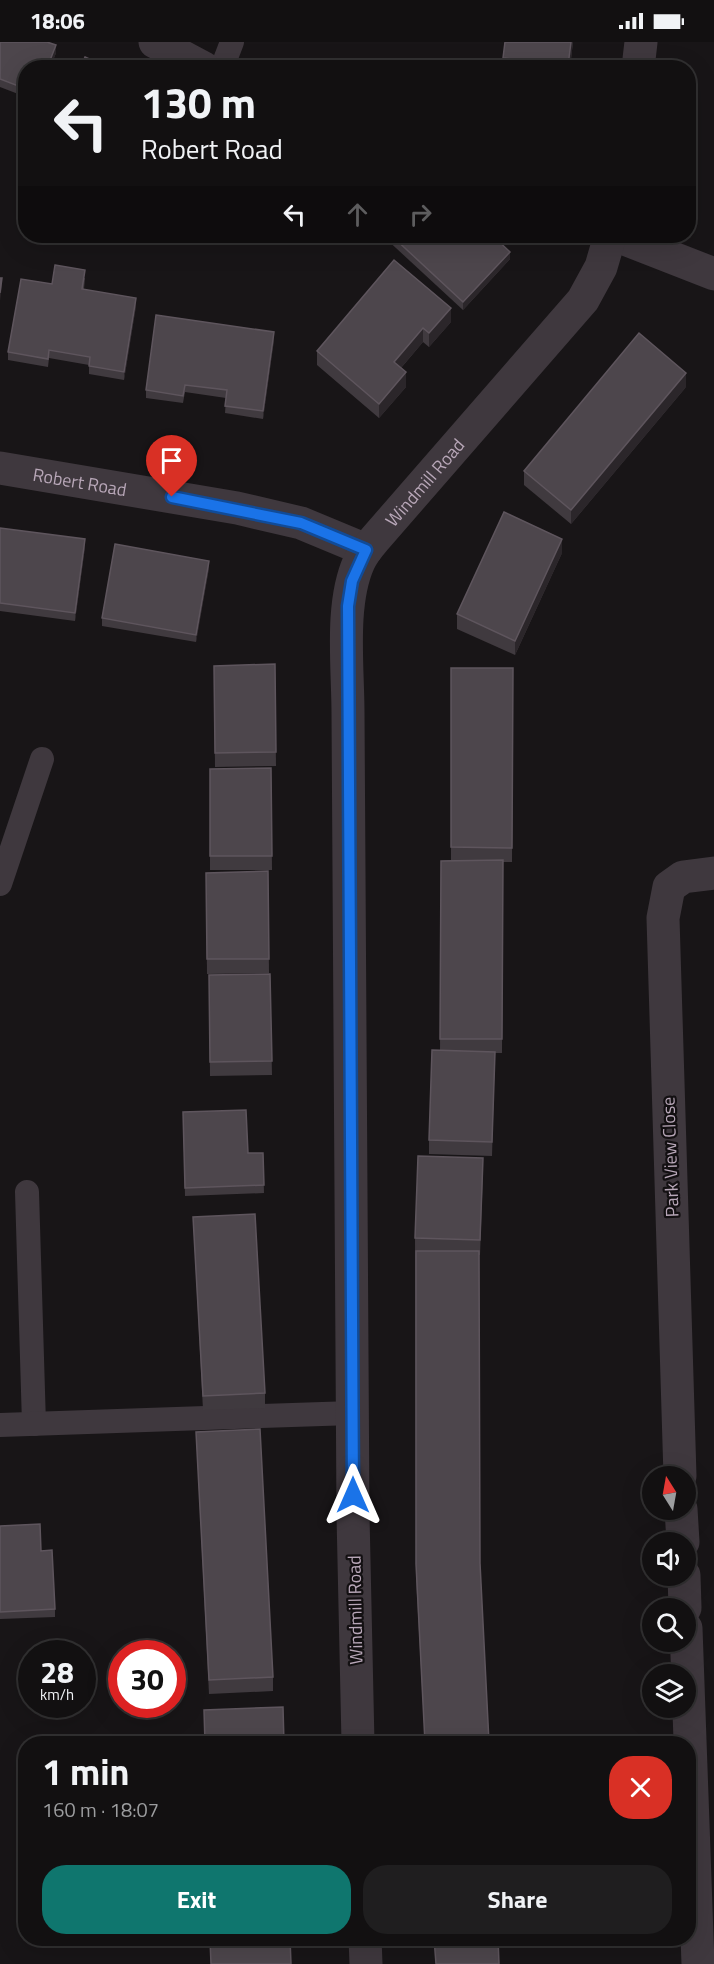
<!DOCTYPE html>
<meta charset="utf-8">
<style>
:root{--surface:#121011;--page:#1f1e1f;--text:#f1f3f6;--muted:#9c9d9f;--line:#313031;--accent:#0f766e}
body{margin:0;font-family:"Titillium Web",sans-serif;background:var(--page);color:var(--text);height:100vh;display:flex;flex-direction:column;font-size:22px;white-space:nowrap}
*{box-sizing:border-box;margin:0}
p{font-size:20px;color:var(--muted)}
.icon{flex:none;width:33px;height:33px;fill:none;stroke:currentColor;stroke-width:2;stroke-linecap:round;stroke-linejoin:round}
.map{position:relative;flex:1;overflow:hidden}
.side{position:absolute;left:18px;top:1694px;width:678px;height:210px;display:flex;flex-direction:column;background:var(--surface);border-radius:24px;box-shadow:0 6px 24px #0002,0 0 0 2px var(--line)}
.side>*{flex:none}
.hud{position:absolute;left:18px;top:18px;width:678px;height:183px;border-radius:24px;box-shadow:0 6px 24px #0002,0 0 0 2px var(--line);background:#121011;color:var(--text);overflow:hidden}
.needle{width:39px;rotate:349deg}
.fabs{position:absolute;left:642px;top:1424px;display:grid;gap:12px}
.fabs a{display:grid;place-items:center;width:54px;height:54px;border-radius:50%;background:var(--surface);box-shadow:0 6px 24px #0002,0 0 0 2px var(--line);font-size:30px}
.speed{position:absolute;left:18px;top:1598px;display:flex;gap:12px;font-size:30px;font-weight:700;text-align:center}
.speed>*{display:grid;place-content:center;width:78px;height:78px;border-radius:50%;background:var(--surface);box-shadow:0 6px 24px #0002,0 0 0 2px var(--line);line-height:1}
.speed small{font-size:15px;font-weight:400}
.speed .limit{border:9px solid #d22;background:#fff;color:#111}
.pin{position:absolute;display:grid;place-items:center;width:51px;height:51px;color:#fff;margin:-62px -26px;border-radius:50% 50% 50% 0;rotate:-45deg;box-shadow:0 0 6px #0007}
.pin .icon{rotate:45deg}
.me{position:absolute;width:66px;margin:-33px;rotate:0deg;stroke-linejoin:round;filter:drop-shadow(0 0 4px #0008)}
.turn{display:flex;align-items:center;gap:21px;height:126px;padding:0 24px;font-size:27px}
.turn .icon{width:78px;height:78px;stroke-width:2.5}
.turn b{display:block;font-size:42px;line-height:51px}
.lanes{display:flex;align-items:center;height:57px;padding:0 24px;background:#0003;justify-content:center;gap:30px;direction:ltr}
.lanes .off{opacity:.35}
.round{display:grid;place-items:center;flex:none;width:63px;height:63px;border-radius:24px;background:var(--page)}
.headline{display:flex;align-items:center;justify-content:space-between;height:102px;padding:0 24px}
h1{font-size:36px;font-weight:700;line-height:45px}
.cta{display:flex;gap:12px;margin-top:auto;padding:12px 24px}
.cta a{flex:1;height:69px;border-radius:24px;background:var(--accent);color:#fff;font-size:24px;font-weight:700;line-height:69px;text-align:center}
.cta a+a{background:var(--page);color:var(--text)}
.status{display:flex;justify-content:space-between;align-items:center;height:42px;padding:0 30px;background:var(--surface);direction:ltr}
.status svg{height:16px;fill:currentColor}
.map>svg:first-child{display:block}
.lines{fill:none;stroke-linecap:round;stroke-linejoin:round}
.service{stroke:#3f383e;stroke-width:24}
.minor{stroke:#3f383e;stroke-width:33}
.wall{fill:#403a3f}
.shaded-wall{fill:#2b262a}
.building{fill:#4d464c;stroke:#5e555d;stroke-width:1.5}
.route-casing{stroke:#114b97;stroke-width:15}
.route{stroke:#1a73e8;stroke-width:10}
.labels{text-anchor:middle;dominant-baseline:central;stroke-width:4.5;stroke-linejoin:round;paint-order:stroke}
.street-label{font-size:18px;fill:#b8a7b8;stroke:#131012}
</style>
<div class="status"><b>18:06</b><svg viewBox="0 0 49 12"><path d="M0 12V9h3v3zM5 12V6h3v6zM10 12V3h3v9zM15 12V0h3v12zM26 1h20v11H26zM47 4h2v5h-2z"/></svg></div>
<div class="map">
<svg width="714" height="1922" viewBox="0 0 714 1922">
<rect width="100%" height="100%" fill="#181517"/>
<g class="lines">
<!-- service -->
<g class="service">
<path d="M222,26L232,0"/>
<path d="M0,842L42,717"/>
<path d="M27,1150L34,1382"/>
<path d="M0,1383L353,1371"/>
</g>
<!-- minor -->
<g class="minor">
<path d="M155,0L204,26"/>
<path d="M638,26L641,0"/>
<path d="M617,194L714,232"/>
<path id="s1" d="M0,426L237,466L301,481L366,508"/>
<path d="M680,1434L663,876L669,845L683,835L714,831"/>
<path d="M681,1467L683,1500"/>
<path d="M684,1533L685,1566"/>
<path d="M686,1586L698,1922"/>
<path id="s2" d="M358,1701L353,1473L348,671C348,625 340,562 359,520C363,511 369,504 375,497L583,258L601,225L610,194"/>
<path d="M365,1896L366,1922"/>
</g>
</g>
<!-- wall -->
<g class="wall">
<path d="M0,0L56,11L50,26H26V55L0,45Z"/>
<path d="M573,0L570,26H503V16Z"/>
<path d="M383,194H493L510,217L463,268Z"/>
<path d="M85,236L84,247L136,264L124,338L89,332V323L49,316L48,325L8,318V310L52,242Z"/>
<path d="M451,280L429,305L423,300L401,326L406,345L379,376L317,323V309Z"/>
<path d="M274,298L263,377L225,371L226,356L185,350L183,361L146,356V348Z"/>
<path d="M686,345L571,482L524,443V429Z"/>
<path d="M0,486L85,505L75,579L0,569Z"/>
<path d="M562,511L515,613L457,587V572Z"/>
<path d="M209,526L196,600L102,584V576Z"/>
<path d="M275,622L276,724L215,725L214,624Z"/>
<path d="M451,626H513L512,820H503L502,1011H495L492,1114L429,1112V1098L440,1009L441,819L451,818Z"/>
<path d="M271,726L272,828H210V727Z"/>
<path d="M268,829L269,931L207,932L206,831Z"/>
<path d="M270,932L272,1033L210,1034L209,933Z"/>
<path d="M183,1070L248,1111H263L264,1151L185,1154Z"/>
<path d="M483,1130L480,1213H479L480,1521L489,1701H425L416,1536L415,1196Z"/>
<path d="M193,1175L265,1351V1366L203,1368Z"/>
<path d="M196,1390L273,1635V1649L209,1652Z"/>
<path d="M0,1484L41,1509L55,1567V1575L0,1577Z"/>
</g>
<!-- shaded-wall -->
<g class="shaded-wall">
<path d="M571,0H573L570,26H568Z"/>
<path d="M56,3V11L50,26H47Z"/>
<path d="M510,210V217L463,268V260Z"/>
<path d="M2,236V244L0,259V251Z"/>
<path d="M136,256V264L124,338V330Z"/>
<path d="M451,266V280L429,305V291Z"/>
<path d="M423,286V300L394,334V320Z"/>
<path d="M274,290V298L263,377V369Z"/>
<path d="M406,330V345L379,376V362Z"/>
<path d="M686,331V345L571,482V468Z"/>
<path d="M85,497V505L75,579V571Z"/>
<path d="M562,497V511L515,613V599Z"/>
<path d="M209,519V526L196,600V593Z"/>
</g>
<!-- building -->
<g class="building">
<path d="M0,0H47L56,3L47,26H26V47L0,37Z"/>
<path d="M505,0H571L568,24L503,16Z"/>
<path d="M85,15L109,26H80Z"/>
<path d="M392,194H493L510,210L463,260Z"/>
<path d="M394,218L451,266L429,291L423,286L394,320L406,330L379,362L317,309Z"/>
<path d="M55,223L85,228L82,247L136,256L124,330L89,324L90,315L49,308L48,317L8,310L21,237L52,242Z"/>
<path d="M0,236H2L0,251Z"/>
<path d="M156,273L274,290L263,369L225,364L227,348L185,343L183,354L146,348Z"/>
<path d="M639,291L686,331L571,468L524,429Z"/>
<path d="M504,470L562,497L515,599L457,572Z"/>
<path d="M0,486L85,497L75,571L0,561Z"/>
<path d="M115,502L209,519L196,593L102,576Z"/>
<path d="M275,622L276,710L215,711L214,624Z"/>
<path d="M451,626H513L512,806L451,805Z"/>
<path d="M271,726L272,814H210V727Z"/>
<path d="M503,818L502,997H440L441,819Z"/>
<path d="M268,829L269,917H207L206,831Z"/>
<path d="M270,932L272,1019L210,1020L209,933Z"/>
<path d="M432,1008L495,1010L492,1100L429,1098Z"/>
<path d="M246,1068L248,1111H263L264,1143L185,1146L183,1070Z"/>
<path d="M418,1114L483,1116L480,1198L415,1196Z"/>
<path d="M255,1172L265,1351L203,1354L193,1175Z"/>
<path d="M416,1209H479L480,1521L489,1700L425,1701L416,1522Z"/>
<path d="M260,1387L273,1635L209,1638L196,1390Z"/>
<path d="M40,1482L41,1509L52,1508L55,1567L0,1570V1484Z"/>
<path d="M283,1665L284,1701H205L204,1668Z"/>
<path d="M238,1896H290L291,1922H211L210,1898Z"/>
<path d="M434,1896H498L499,1922H436Z"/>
</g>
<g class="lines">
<!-- route casing -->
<g class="route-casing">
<path id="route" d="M172,455L301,481L366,508L352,539L348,564L353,1453"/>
</g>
<!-- route -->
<use href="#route" class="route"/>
</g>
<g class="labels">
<!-- street labels -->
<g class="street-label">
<text stroke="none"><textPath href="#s1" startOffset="81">Robert Road</textPath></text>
<text stroke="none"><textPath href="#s2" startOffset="1286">Windmill Road</textPath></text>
<text transform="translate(670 1115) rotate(-92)">Park View Close</text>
<text transform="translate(355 1568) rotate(-91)">Windmill Road</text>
</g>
</g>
</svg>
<div class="fabs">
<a><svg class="needle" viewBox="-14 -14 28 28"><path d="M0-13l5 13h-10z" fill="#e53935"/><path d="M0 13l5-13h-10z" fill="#9c9d9f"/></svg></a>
<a><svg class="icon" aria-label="sound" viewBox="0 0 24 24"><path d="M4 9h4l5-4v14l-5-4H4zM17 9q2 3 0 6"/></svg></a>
<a><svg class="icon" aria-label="search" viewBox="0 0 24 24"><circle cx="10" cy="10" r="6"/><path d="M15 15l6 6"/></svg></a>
<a><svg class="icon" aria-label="layers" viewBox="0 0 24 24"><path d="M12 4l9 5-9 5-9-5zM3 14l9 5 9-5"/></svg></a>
</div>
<div class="speed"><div>28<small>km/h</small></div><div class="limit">30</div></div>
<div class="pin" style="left:172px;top:455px;background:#d93025"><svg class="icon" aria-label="arrive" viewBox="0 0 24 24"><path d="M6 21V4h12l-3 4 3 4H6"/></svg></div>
<svg class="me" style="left:353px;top:1453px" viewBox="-20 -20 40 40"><path d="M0-17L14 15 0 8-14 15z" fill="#1a73e8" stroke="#fff" stroke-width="4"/></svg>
<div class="hud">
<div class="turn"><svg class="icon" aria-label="left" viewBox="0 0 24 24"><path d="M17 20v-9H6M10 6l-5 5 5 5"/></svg><div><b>130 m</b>Robert Road</div></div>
<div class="lanes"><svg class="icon" aria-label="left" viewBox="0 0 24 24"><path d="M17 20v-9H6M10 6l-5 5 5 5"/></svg><svg class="icon off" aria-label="ahead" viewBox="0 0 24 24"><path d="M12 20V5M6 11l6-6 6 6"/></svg><svg class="icon off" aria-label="right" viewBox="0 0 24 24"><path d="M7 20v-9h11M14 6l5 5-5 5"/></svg></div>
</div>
<section class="side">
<div class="headline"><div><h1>1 min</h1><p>160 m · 18:07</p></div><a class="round" style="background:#d93025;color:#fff"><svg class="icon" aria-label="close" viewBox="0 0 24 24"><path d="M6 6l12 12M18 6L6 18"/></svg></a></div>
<div class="cta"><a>Exit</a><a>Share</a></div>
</section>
</div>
